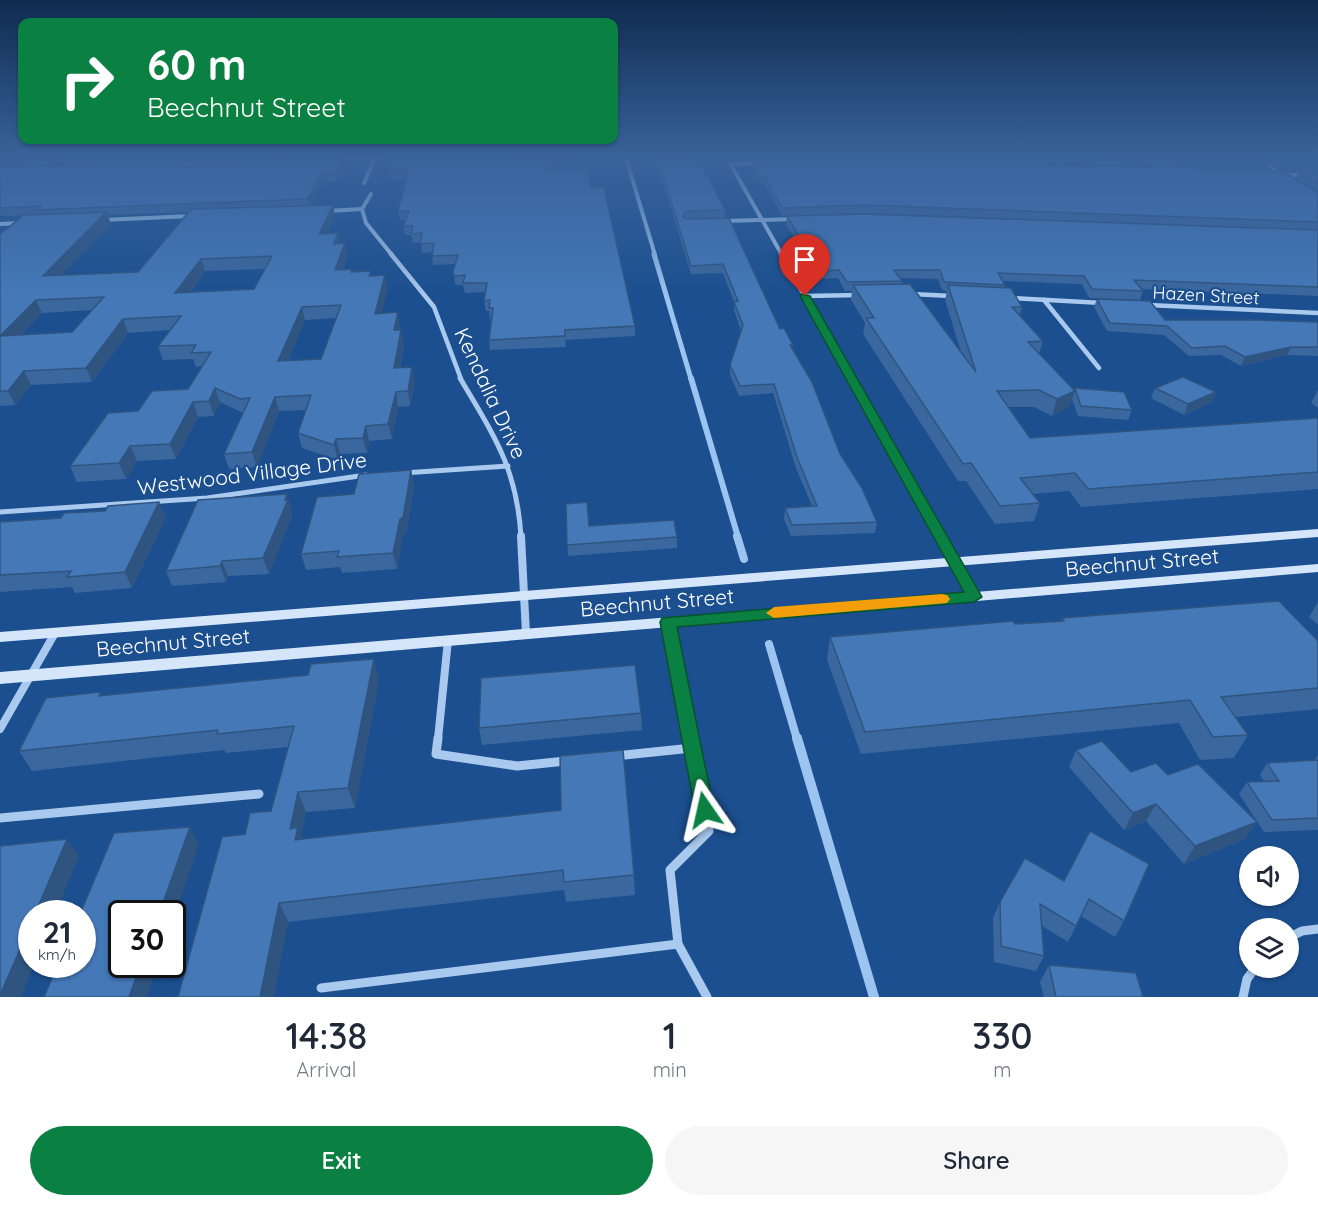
<!DOCTYPE html>
<style>
:root{--surface:#fff;--page:#f6f6f7;--text:#1f2937;--muted:#747a83;--accent:#0b8043}
body{margin:0;font-family:Quicksand,sans-serif;background:var(--page);color:var(--text);height:100vh;display:flex;flex-direction:column;font-size:22px;white-space:nowrap}
*{box-sizing:border-box;margin:0}
p{font-size:20px;color:var(--muted)}
.icon{flex:none;width:33px;height:33px;fill:none;stroke:currentColor;stroke-width:2;stroke-linecap:round;stroke-linejoin:round}
.map{position:relative;height:997px;overflow:hidden}
.drawer{display:flex;flex-direction:column;background:var(--surface);flex:1}
.drawer>*{flex:none}
.banner{position:absolute;left:18px;top:18px;width:600px;height:126px;border-radius:12px;box-shadow:0 2px 4px #0004;background:#0b8043;color:#fff;overflow:hidden}
.tools{position:absolute;left:1239px;top:846px;display:grid;gap:12px}
.tools a{display:grid;place-items:center;width:60px;height:60px;border-radius:50%;background:var(--surface);box-shadow:0 2px 4px #0004;font-size:30px}
.speed{position:absolute;left:18px;top:900px;display:flex;gap:12px;font-size:30px;font-weight:700;text-align:center}
.speed>*{display:grid;place-content:center;width:78px;height:78px;border-radius:50%;background:var(--surface);box-shadow:0 2px 4px #0004;line-height:1}
.speed small{font-size:15px;font-weight:400}
.speed .limit{border:3px solid #111;border-radius:9px;background:#fff;color:#111}
.pin{position:absolute;display:grid;place-items:center;width:51px;height:51px;color:#fff;margin:-62px -26px;border-radius:50% 50% 50% 0;rotate:-45deg;box-shadow:0 0 6px #0007}
.pin .icon{rotate:45deg}
.me{position:absolute;width:66px;margin:-33px;rotate:349deg;stroke-linejoin:round;filter:drop-shadow(0 0 4px #0008)}
.turn{display:flex;align-items:center;gap:21px;height:126px;padding:0 30px;font-size:27px}
.turn .icon{width:78px;height:78px;stroke-width:2.5}
.turn b{display:block;font-size:42px;line-height:51px}
.eta{display:flex;justify-content:space-evenly;align-items:center;height:102px;text-align:center}
.eta b{font-size:36px;font-weight:600;line-height:42px}
.action{display:flex;gap:12px;margin-top:auto;padding:12px 30px}
.action a{flex:1;height:69px;border-radius:36px;background:var(--accent);color:#fff;font-size:24px;font-weight:600;line-height:69px;text-align:center}
.action a+a{background:var(--page);color:var(--text)}
.map>svg:first-child{display:block}
.lines{fill:none;stroke-linecap:round;stroke-linejoin:round}
.stream-far4{stroke:#9cc4f0;stroke-width:4}
.stream-far3{stroke:#9cc4f0;stroke-width:5}
.stream-far2{stroke:#9cc4f0;stroke-width:6}
.stream-far1{stroke:#9cc4f0;stroke-width:8}
.stream{stroke:#9cc4f0;stroke-width:10}
.minor-far4{stroke:#a9c9ee;stroke-width:4}
.minor-far3{stroke:#a9c9ee;stroke-width:4.5}
.minor-far2{stroke:#a9c9ee;stroke-width:5}
.minor-far1{stroke:#a9c9ee;stroke-width:8}
.minor{stroke:#a9c9ee;stroke-width:9}
.tertiary{fill:#a9c9ee;fill-rule:evenodd}
.secondary{fill:#d6e6fa;fill-rule:evenodd}
.wall{fill:#3a679d;fill-rule:evenodd}
.shaded-wall{fill:#305480}
.building{fill:#4478b7;stroke:#305480;stroke-width:1.5;fill-rule:evenodd}
.route{fill:#0b8043;stroke:#07532c;stroke-width:1.5}
.slow{fill:#f59e0b}
.labels{text-anchor:middle;dominant-baseline:central;stroke-width:4.5;stroke-linejoin:round;paint-order:stroke}
.far-street-label{font-size:18px;fill:#fff;stroke:#1b4f8f}
.street-label{font-size:21px;fill:#fff;stroke:#1b4f8f}
</style>
<div class="map">
<svg width="1318" height="997" viewBox="0 0 1318 997">
<rect width="100%" height="100%" fill="#1b4f8f"/>
<g class="lines">
<!-- stream-far4 -->
<path class="stream-far4" d="M626,158L655,255"/>
<!-- stream-far3 -->
<path class="stream-far3" d="M654,254L691,379"/>
<!-- stream-far2 -->
<path class="stream-far2" d="M691,378L738,537"/>
<!-- stream-far1 -->
<g class="stream-far1">
<path d="M737,536L744,559"/>
<path d="M769,644L797,739"/>
</g>
<!-- stream -->
<path class="stream" d="M797,738L874,997"/>
<!-- minor-far4 -->
<g class="minor-far4">
<path d="M727,158L782,255"/>
<path d="M339,159L383,158"/>
<path d="M730,164L760,163"/>
<path d="M174,165L242,163"/>
<path d="M61,169L76,158"/>
<path d="M1283,175H1318"/>
<path d="M364,183L375,158"/>
<path d="M371,194L362,209L366,223L392,255"/>
<path d="M327,211L362,209"/>
<path d="M102,220L191,216"/>
<path d="M724,221L794,219"/>
<path d="M0,224L20,223"/>
</g>
<!-- minor-far3 -->
<g class="minor-far3">
<path d="M391,254L434,307L461,379"/>
<path d="M781,254L851,379"/>
<path d="M911,294L952,296"/>
<path d="M805,296L859,295"/>
<path d="M1010,298L1102,303"/>
<path d="M1044,300L1099,368"/>
<path d="M1148,305L1318,313"/>
</g>
<!-- minor-far2 -->
<g class="minor-far2">
<path d="M460,378C494,436 517,468 521,537"/>
<path d="M851,378L940,537"/>
<path d="M403,473L508,466"/>
<path d="M0,512L207,498L366,475"/>
</g>
<!-- minor-far1 -->
<g class="minor-far1">
<path d="M521,536L526,634"/>
<path d="M940,536L974,597"/>
<path d="M668,622L691,739"/>
<path d="M0,729L55,633"/>
<path d="M438,739L448,640"/>
</g>
<!-- minor -->
<g class="minor">
<path d="M438,738L436,754L517,766L566,761"/>
<path d="M691,738L709,831L670,870L678,944L707,997"/>
<path d="M615,756L692,748"/>
<path d="M0,818L259,794"/>
<path d="M1288,938L1302,931L1318,929"/>
<path d="M321,988L678,944"/>
<path d="M1243,997L1247,979L1255,968"/>
</g>
<!-- tertiary -->
<path class="tertiary" d="M1254,158H1260L1290,177L1285,178Z"/>
<!-- secondary -->
<g class="secondary">
<path d="M1318,529V537L0,642V632Z"/>
<path d="M1318,564V572L0,684V672Z"/>
</g>
</g>
<!-- wall -->
<g class="wall">
<path d="M0,158H71L59,165L0,167Z"/>
<path d="M72,158H193L190,160L74,164Z"/>
<path d="M298,158H345L346,163L337,181H323L310,205H333L335,216L327,233L340,243L348,255L343,269H352L353,272L372,276L388,288L381,313L400,326L399,330L404,343L400,368L415,381L410,406L398,407L392,439L369,441L367,453L340,454L338,460L302,448L298,433L306,410L279,411L257,467L229,469L224,454L243,413L220,402L214,416L198,417L176,459L137,461L126,479L77,482L70,466L138,411L188,389L202,366L196,367L193,359L163,360L158,346L170,330L128,333L92,382L31,385L15,405L0,406V234L38,215L0,216V167L180,165L235,163ZM188,212L138,272L61,275L111,224L108,215ZM265,269L254,289L190,293L205,271ZM92,310L72,332L21,335L42,313ZM336,318L321,359L288,361L305,320Z"/>
<path d="M396,158H571L555,170L591,188L635,326V336L565,340L566,347L490,350L489,340L491,319H490L489,311H486L484,301L486,292L465,293L463,285H456L455,282L453,272L455,264L433,265L432,256V252L422,253L421,242L413,243L411,235H405L403,226L406,220H400L398,211L407,178L391,179L389,170Z"/>
<path d="M651,158H698L725,210V218L687,219L780,329L793,345L792,349L840,454L877,522L875,533L791,536L784,519L785,508L812,506L796,468L773,393L739,396L730,375V365L741,331L734,310V302L723,273L691,274L662,179Z"/>
<path d="M747,158H1263L1270,162L1267,169L920,159L748,160Z"/>
<path d="M1263,158H1318V171L1283,170Z"/>
<path d="M753,161L1318,193V230L863,213L782,216L765,184H761L753,168Z"/>
<path d="M1299,171L1318,172V192L1296,178Z"/>
<path d="M787,216L1318,230V296L1141,289L1143,291L1140,300L1089,298L1082,284L1003,281L1005,285L1004,288L1022,307L1020,315L1043,341L1039,354L1074,390L1075,388L1132,410L1128,420L1078,416L1072,399L1069,407L1052,416L1034,407H1008L1030,438L1318,418V489L1081,507L1069,491L1033,494L1040,503L1034,521L995,524L966,481H958L863,334L865,323L851,300L852,291H845L838,278L819,279L786,224ZM900,278L938,279L942,290L947,291L945,300L961,352L902,284V281Z"/>
<path d="M1097,299L1165,320L1318,322V356L1287,355L1241,366L1221,355L1189,356L1164,335L1107,331L1094,307Z"/>
<path d="M1155,388L1216,392L1212,402L1184,415L1151,398Z"/>
<path d="M1318,390V408L1311,403Z"/>
<path d="M411,470L414,485L406,534H403L397,569L342,573L340,567L306,570L301,554L354,494Z"/>
<path d="M566,504L589,526L677,537V548L568,556Z"/>
<path d="M292,509L291,511L292,515L269,574L228,576L226,582L172,586L166,571Z"/>
<path d="M166,517L132,588L75,593L72,587L0,592V522Z"/>
<path d="M1318,602V625L1309,617Z"/>
<path d="M1062,618L1318,641V709L1235,717L1248,735L1234,758L1200,760L1179,723L861,754L827,660L830,637L1061,621Z"/>
<path d="M379,679L355,808L306,812L301,835L303,839L634,875L635,895L566,902L564,890L288,922L245,834L271,811L288,747L226,753L224,750L32,771L19,751L100,692L102,696Z"/>
<path d="M641,713L642,730L482,745L479,728Z"/>
<path d="M1076,750L1131,772L1168,775L1257,822L1245,839L1184,864L1146,821L1124,830L1069,767Z"/>
<path d="M1318,755V830L1264,832L1239,794L1247,782L1264,781L1260,775L1267,763L1314,761Z"/>
<path d="M1025,858L1124,921L1115,937L1081,916L1068,942L1042,926L1044,956L1036,971L994,962L993,918L1000,902Z"/>
<path d="M1049,965L1143,997H1044L1040,982Z"/>
</g>
<!-- shaded-wall -->
<g class="shaded-wall">
<path d="M57,158H71L59,165Z"/>
<path d="M344,158H345L346,163L337,181L336,173Z"/>
<path d="M561,158H571L544,179V171Z"/>
<path d="M321,174L323,181L309,207L307,199Z"/>
<path d="M333,205L335,216L322,246L319,234Z"/>
<path d="M106,212L111,224L48,288L43,276Z"/>
<path d="M338,233L340,245L334,244Z"/>
<path d="M345,243L348,255L338,282L335,270Z"/>
<path d="M201,259L205,271L180,306L175,293Z"/>
<path d="M385,275L388,288L378,327L375,314Z"/>
<path d="M36,300L42,313L7,349L0,336Z"/>
<path d="M302,307L305,320L282,375L278,361Z"/>
<path d="M398,312L400,326L396,344L394,330Z"/>
<path d="M123,319L128,333L92,382L86,368Z"/>
<path d="M401,330L404,343L397,382L394,368Z"/>
<path d="M1291,347L1287,355L1241,366L1245,357Z"/>
<path d="M412,367L415,381L410,406L408,391Z"/>
<path d="M24,371L31,385L15,405L8,391Z"/>
<path d="M215,388L220,402L214,416L209,401Z"/>
<path d="M1075,391L1069,407L1052,416L1057,399Z"/>
<path d="M396,392L398,407L392,439L388,424Z"/>
<path d="M1216,392L1212,402L1184,415L1188,404Z"/>
<path d="M275,397L279,411L257,467L252,452Z"/>
<path d="M193,402L198,417L176,459L170,444Z"/>
<path d="M366,426L369,441L367,453L363,438Z"/>
<path d="M336,439L340,454L338,460L334,445Z"/>
<path d="M130,446L137,461L126,479L119,463Z"/>
<path d="M411,470L414,485L406,534H403L397,569L393,553L400,519Z"/>
<path d="M287,494L292,509L291,511L292,515L269,574L263,558Z"/>
<path d="M159,502L166,517L132,588L125,572Z"/>
<path d="M222,561L228,576L226,582L220,566Z"/>
<path d="M374,659L379,679L355,808L348,788Z"/>
<path d="M298,792L306,812L301,835L306,847L303,860L290,829Z"/>
<path d="M1156,804L1146,821L1124,830L1133,813Z"/>
<path d="M1257,822L1245,839L1184,864L1195,846Z"/>
<path d="M190,827L199,845L172,923V914H159Z"/>
<path d="M67,839L79,856L55,914H35Z"/>
<path d="M279,903L288,922L274,997H260Z"/>
<path d="M32,922V964H34L21,997H0V995Z"/>
<path d="M141,964H158L147,997H129Z"/>
</g>
<!-- building -->
<g class="building">
<path d="M0,158H53L0,159Z"/>
<path d="M298,158H344L336,173L321,174L307,199L36,210L41,206L0,208V167L179,161L175,165L235,163L238,160Z"/>
<path d="M396,158H561L544,171L587,169L591,188H604L635,326L565,330V336L489,340L493,308H489L490,300L484,301L487,283H463L465,275L454,276L453,272L458,255L432,256L434,243L420,244L422,233L411,234L413,226H403L409,211H398L409,170H389Z"/>
<path d="M655,158H698L725,210L686,211L683,217L687,219L729,218L780,329L784,328L793,345H790L812,382L840,454L862,488L877,522L792,525L785,508L817,506L797,457L774,384L740,386L730,365L743,325L734,302L738,301L723,264L691,266L662,172Z"/>
<path d="M1103,158H1263L1270,162Z"/>
<path d="M1277,158H1318V164L1285,163Z"/>
<path d="M921,160L1283,171L1318,193V222L864,205L782,208L765,177H761L753,161Z"/>
<path d="M1299,171L1318,172V183Z"/>
<path d="M333,205L319,234L338,233L334,244L345,243L335,270L352,269L351,272L371,271L369,276L385,275L375,314L398,312L394,330H401L394,368L412,367L408,391L396,392L388,424L366,426L363,438L336,439L334,445L298,433L311,395L275,397L252,452L224,454L250,398L240,399L215,388L209,401L193,402L170,444L130,446L119,463L70,466L108,413L138,411L152,391L188,389L211,352L191,353L196,345L158,346L181,316L123,319L86,368L24,371L8,391H0V234L24,215L106,212L43,276L138,272L191,209ZM272,256L254,289L175,293L201,259ZM104,297L72,332L0,336L36,300ZM341,305L321,359L278,361L302,307Z"/>
<path d="M864,214L1318,230V287L1134,280L1143,291L1092,289L1084,276L998,273L1005,285L944,282L940,270H894L902,281L847,282L839,270L819,271L787,216Z"/>
<path d="M910,284L976,372L948,285L1011,288L1022,307H1012L1043,341L1028,342L1075,391L1057,399L1039,390L997,391L1030,438L1318,418V472L1088,489L1075,473L1020,478L1040,503L1000,506L971,463L963,464L866,318H874L853,285Z"/>
<path d="M1097,299L1150,301L1165,320H1254L1318,322V347H1291L1245,357L1225,346L1192,348L1167,326L1110,323Z"/>
<path d="M1183,377L1216,392L1188,404L1155,388Z"/>
<path d="M1075,388L1124,392L1132,410L1081,406Z"/>
<path d="M411,470L403,518L400,519L393,553L337,557L339,551L301,554L317,497L354,494L359,474Z"/>
<path d="M287,494L285,500H288L263,558L222,561L220,566L166,571L198,500Z"/>
<path d="M159,502L125,572L67,577L71,571L0,575V522L61,518L64,513L105,511L108,506Z"/>
<path d="M587,502L589,526L674,520L677,537L567,545L566,504Z"/>
<path d="M1279,601L1318,641V688L1221,697L1248,735L1213,737L1190,700L865,732L830,637L1013,621L1015,624L1064,621L1062,618Z"/>
<path d="M374,659L348,788L298,792L290,829L298,827L295,840L561,810L560,756L623,750L634,875L564,882L563,870L279,903L260,997H178L222,837L245,834L250,813L271,811L294,726L217,734L218,730L19,751L46,698L100,692L99,696L308,675L311,664Z"/>
<path d="M635,665L641,713L479,728L481,678Z"/>
<path d="M1102,741L1131,772L1156,763L1168,775L1198,764L1257,822L1195,846L1156,804L1133,813L1076,750Z"/>
<path d="M1318,760V818L1272,820L1247,782L1279,781L1267,763Z"/>
<path d="M190,827L159,914H122V964H141L129,997H44L58,964H82V914H80L114,833Z"/>
<path d="M1090,831L1149,864L1124,921L1089,899L1076,926L1040,904L1044,956L1001,946L1000,902L1025,858L1064,881Z"/>
<path d="M67,839L35,914H32V922L0,995V846Z"/>
<path d="M1049,965L1136,973L1143,997H1056Z"/>
</g>
<!-- sky -->
<linearGradient id="sky" x2="0" y2="1"><stop stop-color="#0f2b4f"/><stop offset="0.53" stop-color="#39639b"/><stop offset="1" stop-color="#39639b" stop-opacity="0"/></linearGradient>
<rect width="1318" height="297" fill="url(#sky)"/>
<!-- route -->
<path class="route" d="M801,294L810,296L982,597L974,602L677,627L714,810L712,817L705,819L698,817L695,810L660,622L662,618L964,592L800,296Z"/>
<!-- slow -->
<path class="slow" d="M942,594L947,595L950,599L947,603L774,618L766,613L774,607Z"/>
<g class="labels">
<!-- far-street labels -->
<g class="far-street-label">
<text transform="translate(1206 295) rotate(3)">Hazen Street</text>
</g>
<!-- street labels -->
<g class="street-label">
<text transform="translate(491 393) rotate(65)">Kendalia Drive</text>
<text transform="translate(252 473) rotate(-7)">Westwood Village Drive</text>
<text transform="translate(1142 562) rotate(-5)">Beechnut Street</text>
<text transform="translate(657 602) rotate(-5)">Beechnut Street</text>
<text transform="translate(173 642) rotate(-5)">Beechnut Street</text>
</g>
</g>
</svg>
<div class="tools">
<a><svg class="icon" aria-label="sound" viewBox="0 0 24 24"><path d="M4 9h4l5-4v14l-5-4H4zM17 9q2 3 0 6"/></svg></a>
<a><svg class="icon" aria-label="layers" viewBox="0 0 24 24"><path d="M12 4l9 5-9 5-9-5zM3 14l9 5 9-5"/></svg></a>
</div>
<div class="speed"><div>21<small>km/h</small></div><div class="limit">30</div></div>
<div class="pin" style="left:805px;top:296px;background:#d93025"><svg class="icon" aria-label="arrive" viewBox="0 0 24 24"><path d="M6 21V4h12l-3 4 3 4H6"/></svg></div>
<svg class="me" style="left:705px;top:810px" viewBox="-20 -20 40 40"><path d="M0-17L14 15 0 8-14 15z" fill="#0b8043" stroke="#fff" stroke-width="4"/></svg>
<div class="banner">
<div class="turn"><svg class="icon" aria-label="right" viewBox="0 0 24 24"><path d="M7 20v-9h11M14 6l5 5-5 5"/></svg><div><b>60 m</b>Beechnut Street</div></div>
</div>
</div>
<section class="drawer">
<div class="eta">
<div><b>14:38</b><p>Arrival</p></div>
<div><b>1</b><p>min</p></div>
<div><b>330</b><p>m</p></div>
</div>
<div class="action"><a>Exit</a><a>Share</a></div>
</section>
